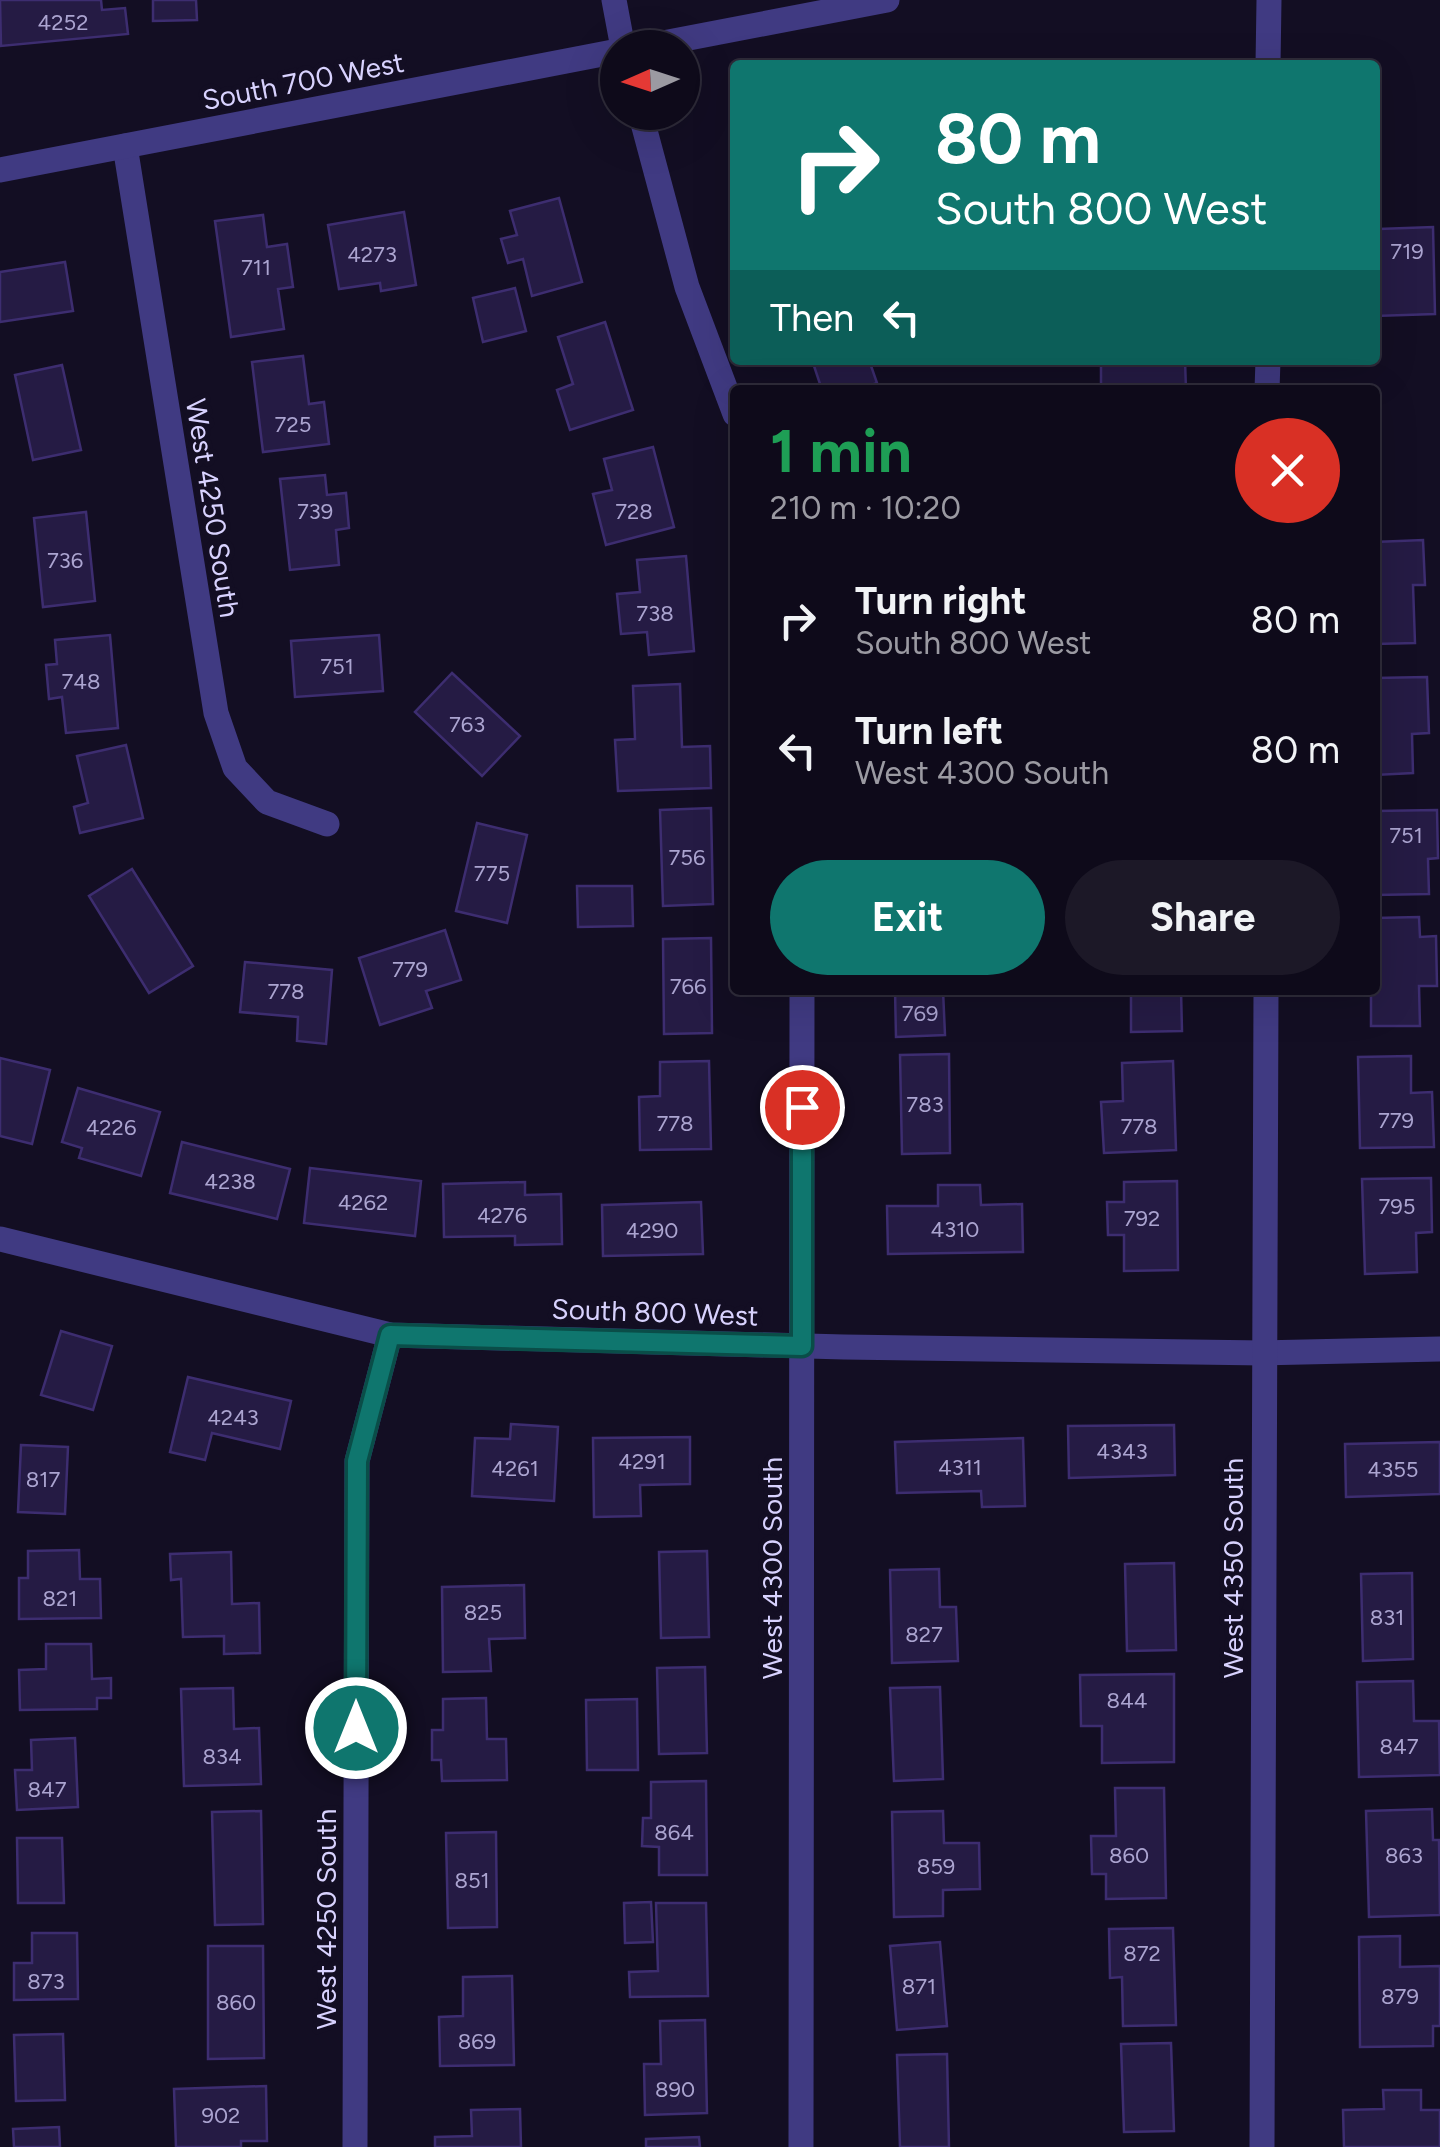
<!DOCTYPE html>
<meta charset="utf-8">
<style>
:root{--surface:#0e0a1a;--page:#1c1827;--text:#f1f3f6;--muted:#9b9aa2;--line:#2e2b39;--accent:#0f766e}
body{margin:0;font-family:Figtree,sans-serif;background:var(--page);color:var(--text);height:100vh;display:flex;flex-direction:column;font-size:38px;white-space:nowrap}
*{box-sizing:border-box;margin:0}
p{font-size:32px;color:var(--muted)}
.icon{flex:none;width:55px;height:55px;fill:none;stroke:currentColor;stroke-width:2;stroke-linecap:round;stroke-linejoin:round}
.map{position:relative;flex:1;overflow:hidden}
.details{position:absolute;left:730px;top:385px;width:650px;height:610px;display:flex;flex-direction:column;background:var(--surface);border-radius:10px;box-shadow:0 10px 40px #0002,0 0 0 2px var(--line)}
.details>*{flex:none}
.hud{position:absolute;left:730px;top:60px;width:650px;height:305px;border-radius:10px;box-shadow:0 10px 40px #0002,0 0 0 2px var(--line);background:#0f766e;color:#fff;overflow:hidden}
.needle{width:65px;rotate:267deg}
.buttons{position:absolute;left:600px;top:30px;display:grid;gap:20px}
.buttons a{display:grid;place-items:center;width:100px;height:100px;border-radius:50%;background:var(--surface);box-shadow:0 10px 40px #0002,0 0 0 2px var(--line);font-size:50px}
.pin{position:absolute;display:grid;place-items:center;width:85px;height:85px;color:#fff;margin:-42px;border:5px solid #fff;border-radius:50%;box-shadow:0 2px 10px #0007}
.me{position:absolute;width:110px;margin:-55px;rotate:0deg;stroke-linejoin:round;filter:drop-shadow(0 0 8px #0008)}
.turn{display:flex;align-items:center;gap:35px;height:210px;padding:0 40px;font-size:45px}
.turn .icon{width:130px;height:130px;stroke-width:2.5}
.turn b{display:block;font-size:70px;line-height:85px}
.then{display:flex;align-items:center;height:95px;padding:0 40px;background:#0003;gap:20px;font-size:38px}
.round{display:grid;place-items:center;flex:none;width:105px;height:105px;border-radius:52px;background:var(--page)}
.headline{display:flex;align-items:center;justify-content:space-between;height:170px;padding:0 40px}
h1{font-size:60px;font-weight:700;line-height:75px;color:#1e9e55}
.action{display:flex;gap:20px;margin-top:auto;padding:20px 40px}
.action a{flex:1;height:115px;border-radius:60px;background:var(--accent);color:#fff;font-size:40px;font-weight:700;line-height:115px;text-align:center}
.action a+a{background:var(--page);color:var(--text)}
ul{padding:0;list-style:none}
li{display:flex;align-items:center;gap:30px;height:130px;padding:0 40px}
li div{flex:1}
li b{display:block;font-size:38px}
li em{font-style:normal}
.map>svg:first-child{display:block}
.building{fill:#251b44;stroke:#3d2d70;stroke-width:2.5}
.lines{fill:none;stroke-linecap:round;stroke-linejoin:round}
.minor{stroke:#403a82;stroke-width:25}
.tertiary{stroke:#403a82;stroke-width:25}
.route-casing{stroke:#0a4d48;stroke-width:25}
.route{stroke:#0f766e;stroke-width:18}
.labels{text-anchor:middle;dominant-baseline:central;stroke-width:10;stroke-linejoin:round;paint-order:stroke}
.number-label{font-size:22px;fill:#aba4d0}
.street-label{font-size:28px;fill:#d8d2fe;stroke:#130e23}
</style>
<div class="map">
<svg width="1440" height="2147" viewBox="0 0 1440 2147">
<rect width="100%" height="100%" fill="#130e23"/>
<!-- building -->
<g class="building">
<path d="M0,0H101L102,10L125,8L128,34L1,46Z"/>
<path d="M153,0H196L197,20L153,21Z"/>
<path d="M559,198L582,282L532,296L523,259L508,263L501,239L517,235L510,211Z"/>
<path d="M404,212L416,285L381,291L380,283L339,289L328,225Z"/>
<path d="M263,215L267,247L287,244L293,287L278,289L284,329L231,337L215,221Z"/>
<path d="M1433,227L1435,314L1375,316V273H1380L1379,229Z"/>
<path d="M65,262L73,311L0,322V272Z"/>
<path d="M515,288L526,331L483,342L473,298Z"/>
<path d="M605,322L633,410L570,430L557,390L573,384L558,337Z"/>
<path d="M303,356L309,404L324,402L329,444L263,452L252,362Z"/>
<path d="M812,360H869L877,383L857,390H822Z"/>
<path d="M1101,360H1185L1186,390H1101Z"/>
<path d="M62,365L81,450L33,460L15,375Z"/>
<path d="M653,447L674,527L606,545L593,494L612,490L604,459Z"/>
<path d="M325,475L327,495L346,493L349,528L336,530L339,565L290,570L280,479Z"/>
<path d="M86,512L95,601L43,607L34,518Z"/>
<path d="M1423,540L1425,585H1413L1415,643L1375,644V542Z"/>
<path d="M686,556L694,651L649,655L647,632L621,634L617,594L640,592L637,560Z"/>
<path d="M110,635L118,728L66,733L62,697L49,699L46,665L57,664L55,640Z"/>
<path d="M379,635L383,691L295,697L291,641Z"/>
<path d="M452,673L520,736L482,776L415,712Z"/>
<path d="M1427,677L1429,733L1412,734L1413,773L1375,775V678Z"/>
<path d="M680,684L682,747L710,746L711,788L618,791L615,740L635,739L633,686Z"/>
<path d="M126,745L143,818L80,833L74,807L88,803L77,756Z"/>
<path d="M711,808L713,904L663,906L660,810Z"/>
<path d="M1437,810L1438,858L1428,859L1429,894L1375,895V811Z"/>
<path d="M477,823L527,835L507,923L456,911Z"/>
<path d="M132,869L193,966L149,993L89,896Z"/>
<path d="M577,886H632L633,926L578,927Z"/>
<path d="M1419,917L1420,937L1436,936L1437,986H1419L1420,1026H1371V990H1375V918Z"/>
<path d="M445,930L461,980L426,991L432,1008L380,1025L359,958Z"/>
<path d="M711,938L712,1033L664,1034L663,939Z"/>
<path d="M245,962L332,970L326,1044L297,1041L298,1017L240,1012Z"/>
<path d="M895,990H943L945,1035L896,1037Z"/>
<path d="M1131,990H1181L1182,1031L1131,1032Z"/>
<path d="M949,1054L950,1153L902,1154L900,1055Z"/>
<path d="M1411,1056V1093L1432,1092L1434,1147L1360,1148L1358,1057Z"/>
<path d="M0,1058L50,1070L32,1144L0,1136Z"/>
<path d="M709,1061L711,1149L640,1150L639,1097L660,1096V1062Z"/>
<path d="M1173,1061L1176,1150L1104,1153L1101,1102L1123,1101L1122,1063Z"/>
<path d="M78,1088L160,1112L141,1176L79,1158L82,1148L62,1142Z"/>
<path d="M182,1142L290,1169L277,1219L170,1193Z"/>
<path d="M310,1168L421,1181L415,1236L304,1223Z"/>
<path d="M1431,1178L1432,1232L1416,1233L1417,1272L1365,1274L1362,1179Z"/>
<path d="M1177,1181L1178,1270L1124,1271V1235H1108L1107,1202H1124V1182Z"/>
<path d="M525,1182V1195L561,1194L562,1244L515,1245V1236L444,1237L443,1184Z"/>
<path d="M938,1185H980L981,1205L1022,1204L1023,1252L888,1254L887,1206H938Z"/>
<path d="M701,1202L703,1254L603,1256L602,1205Z"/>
<path d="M61,1331L112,1346L93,1410L41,1395Z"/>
<path d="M188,1377L291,1401L280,1449L212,1433L205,1460L170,1452Z"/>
<path d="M511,1424L558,1427L554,1501L472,1496L475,1438L510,1439Z"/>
<path d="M1174,1425L1175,1475L1069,1478L1068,1426Z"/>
<path d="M690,1437V1484L640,1485L641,1516L594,1517L593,1438Z"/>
<path d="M1023,1438L1025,1506L982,1507L981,1491L897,1493L895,1442Z"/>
<path d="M1440,1442V1494L1346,1497L1345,1444Z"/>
<path d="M21,1445L68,1447L65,1514L18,1512Z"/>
<path d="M79,1550L80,1579H100L101,1618L19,1619V1578H28V1551Z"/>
<path d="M707,1551L709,1637L661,1638L659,1552Z"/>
<path d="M231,1552L232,1604L259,1603L260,1653L224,1654V1636L183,1637L181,1579L171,1580L170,1554Z"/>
<path d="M1174,1563L1176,1650L1127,1651L1125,1564Z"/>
<path d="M939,1569L940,1607H956L958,1661L892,1663L890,1570Z"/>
<path d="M1412,1573L1413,1659L1363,1661L1361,1574Z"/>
<path d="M524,1585L525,1638L489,1639L491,1671L443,1672L442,1587Z"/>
<path d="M46,1644H91L92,1679L111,1678V1698H97V1709L20,1710L19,1670L46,1669Z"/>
<path d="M705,1667L707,1753L659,1754L657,1668Z"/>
<path d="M1174,1674V1762L1102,1763V1726H1081L1080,1675Z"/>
<path d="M1413,1681L1414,1721H1439L1440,1775L1359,1777L1357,1682Z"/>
<path d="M940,1687L943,1779L894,1781L890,1688Z"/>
<path d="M233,1688L234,1729L259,1728L261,1784L184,1786L181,1689Z"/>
<path d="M486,1698L487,1739H506L507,1780L442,1781L441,1760H432V1730H443V1699Z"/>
<path d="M637,1699L638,1770H587L586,1700Z"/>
<path d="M75,1738L78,1807L17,1810L15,1770H32L31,1740Z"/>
<path d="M706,1781L707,1875H659V1847L642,1846L643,1818H651V1782Z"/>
<path d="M1115,1788H1164L1166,1898L1106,1899V1874H1092L1091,1836H1116Z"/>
<path d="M1432,1809L1433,1840H1439L1440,1915L1369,1917L1366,1811Z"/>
<path d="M261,1811L263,1924L215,1925L212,1812Z"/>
<path d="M943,1811L944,1843H979L980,1889L943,1890V1916L894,1917L892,1812Z"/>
<path d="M496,1832L497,1927L448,1928L446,1833Z"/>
<path d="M17,1838H62L64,1903H18Z"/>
<path d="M651,1902L653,1942L625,1943L624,1903Z"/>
<path d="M656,1903H706L708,1996L630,1997L629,1972L658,1971Z"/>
<path d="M1173,1928L1176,2025L1123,2026L1122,1977L1110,1978L1109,1929Z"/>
<path d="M32,1933H77L78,1999L14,2000V1963H32Z"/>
<path d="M1400,1936V1967L1440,1966V2026H1433V2046L1360,2047L1359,1937Z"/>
<path d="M940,1942L947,2026L897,2030L890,1946Z"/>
<path d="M208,1946H263L264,2058L208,2059Z"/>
<path d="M512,1976L514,2065L440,2066L439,2017L463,2016V1977Z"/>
<path d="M705,2020L707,2113L645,2115L644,2064H661L660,2021Z"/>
<path d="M63,2034L65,2100L16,2101L14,2035Z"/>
<path d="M1171,2043L1174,2131L1124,2132L1121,2044Z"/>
<path d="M947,2054L949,2147H900L897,2055Z"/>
<path d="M266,2086L267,2141H241V2147H176L174,2089Z"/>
<path d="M1383,2090H1421V2110H1440V2147H1344L1343,2110L1384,2109Z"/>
<path d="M520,2109L521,2147H435V2137L472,2136L471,2110Z"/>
<path d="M59,2127L60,2147H14L13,2129Z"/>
<path d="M699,2137L700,2147H646V2139Z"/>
</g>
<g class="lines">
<!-- minor -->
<g class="minor">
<path d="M614,0L623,48"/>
<path d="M1268,65L1269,0"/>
<path d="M640,112L687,287L735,414"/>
<path d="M125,146L216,713L235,768L267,802L327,824"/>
<path d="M1267,390L1268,360"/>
<path d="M0,1239L390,1335L844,1347L1264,1353L1440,1349"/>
<path d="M355,2147L357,1461L390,1335"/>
<path d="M801,2147L802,990"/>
<path d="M1262,2147L1266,990"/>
</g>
<!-- tertiary -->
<g class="tertiary">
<path d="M637,48L887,0"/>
<path d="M0,170L618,51"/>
</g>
</g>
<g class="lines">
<!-- route casing -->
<g class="route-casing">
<path id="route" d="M356,1728L357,1461L390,1335L802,1346V1107"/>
</g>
<!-- route -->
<use href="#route" class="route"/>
</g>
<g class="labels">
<!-- number labels -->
<g class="number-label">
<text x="63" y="22">4252</text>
<text x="1407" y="251">719</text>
<text x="372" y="254">4273</text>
<text x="256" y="267">711</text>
<text x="293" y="424">725</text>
<text x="315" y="511">739</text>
<text x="634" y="511">728</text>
<text x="65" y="560">736</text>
<text x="655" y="613">738</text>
<text x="337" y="666">751</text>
<text x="81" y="681">748</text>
<text x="467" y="724">763</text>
<text x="1406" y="835">751</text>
<text x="687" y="857">756</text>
<text x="492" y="873">775</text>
<text x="410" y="969">779</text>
<text x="688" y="986">766</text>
<text x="286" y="991">778</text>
<text x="920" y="1013">769</text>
<text x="925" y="1104">783</text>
<text x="1396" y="1120">779</text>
<text x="675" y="1123">778</text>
<text x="1139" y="1126">778</text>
<text x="111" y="1127">4226</text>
<text x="230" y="1181">4238</text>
<text x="363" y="1202">4262</text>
<text x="1397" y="1206">795</text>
<text x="502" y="1215">4276</text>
<text x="1142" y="1218">792</text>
<text x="955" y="1229">4310</text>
<text x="652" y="1230">4290</text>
<text x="233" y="1417">4243</text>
<text x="1122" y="1451">4343</text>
<text x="642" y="1461">4291</text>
<text x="960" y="1467">4311</text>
<text x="515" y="1468">4261</text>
<text x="1393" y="1469">4355</text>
<text x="43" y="1479">817</text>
<text x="60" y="1598">821</text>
<text x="483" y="1612">825</text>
<text x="1387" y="1617">831</text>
<text x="924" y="1634">827</text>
<text x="1127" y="1700">844</text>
<text x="1399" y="1746">847</text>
<text x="222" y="1756">834</text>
<text x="47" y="1789">847</text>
<text x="674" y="1832">864</text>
<text x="1129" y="1855">860</text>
<text x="1404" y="1855">863</text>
<text x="936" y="1866">859</text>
<text x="472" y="1880">851</text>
<text x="1142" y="1953">872</text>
<text x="46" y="1981">873</text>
<text x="919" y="1986">871</text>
<text x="1400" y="1996">879</text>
<text x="236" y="2002">860</text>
<text x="477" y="2041">869</text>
<text x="675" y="2089">890</text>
<text x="221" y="2115">902</text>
</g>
<!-- street labels -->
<g class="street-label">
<text transform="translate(303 81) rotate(-11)">South 700 West</text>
<text transform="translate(213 508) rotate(81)">West 4250 South</text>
<text transform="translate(655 1312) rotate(2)">South 800 West</text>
<text transform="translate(772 1568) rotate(-90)">West 4300 South</text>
<text transform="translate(1233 1568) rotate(-90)">West 4350 South</text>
<text transform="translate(326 1919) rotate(-90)">West 4250 South</text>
</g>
</g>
</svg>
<div class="buttons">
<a><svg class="needle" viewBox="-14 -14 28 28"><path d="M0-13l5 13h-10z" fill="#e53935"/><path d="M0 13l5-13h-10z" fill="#9b9aa2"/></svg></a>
</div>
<div class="pin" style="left:802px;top:1107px;background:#d93025"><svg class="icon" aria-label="arrive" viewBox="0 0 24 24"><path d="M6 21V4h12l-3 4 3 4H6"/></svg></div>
<svg class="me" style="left:356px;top:1728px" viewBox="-20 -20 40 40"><circle r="17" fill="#0f766e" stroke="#fff" stroke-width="3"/><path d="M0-11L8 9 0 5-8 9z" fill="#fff"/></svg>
<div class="hud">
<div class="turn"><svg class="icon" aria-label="right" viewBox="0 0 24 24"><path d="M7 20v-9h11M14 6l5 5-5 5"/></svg><div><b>80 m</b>South 800 West</div></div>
<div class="then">Then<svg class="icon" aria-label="left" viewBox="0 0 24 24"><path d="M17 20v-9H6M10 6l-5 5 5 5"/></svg></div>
</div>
<section class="details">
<div class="headline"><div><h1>1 min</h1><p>210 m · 10:20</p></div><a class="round" style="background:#d93025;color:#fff"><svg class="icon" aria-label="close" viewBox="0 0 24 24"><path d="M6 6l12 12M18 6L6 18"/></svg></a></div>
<ul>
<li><svg class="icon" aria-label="right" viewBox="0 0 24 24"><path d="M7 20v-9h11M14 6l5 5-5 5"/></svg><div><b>Turn right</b><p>South 800 West</p></div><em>80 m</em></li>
<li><svg class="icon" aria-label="left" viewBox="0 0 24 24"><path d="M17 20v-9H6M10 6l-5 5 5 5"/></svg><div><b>Turn left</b><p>West 4300 South</p></div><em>80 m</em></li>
</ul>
<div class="action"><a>Exit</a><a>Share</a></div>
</section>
</div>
